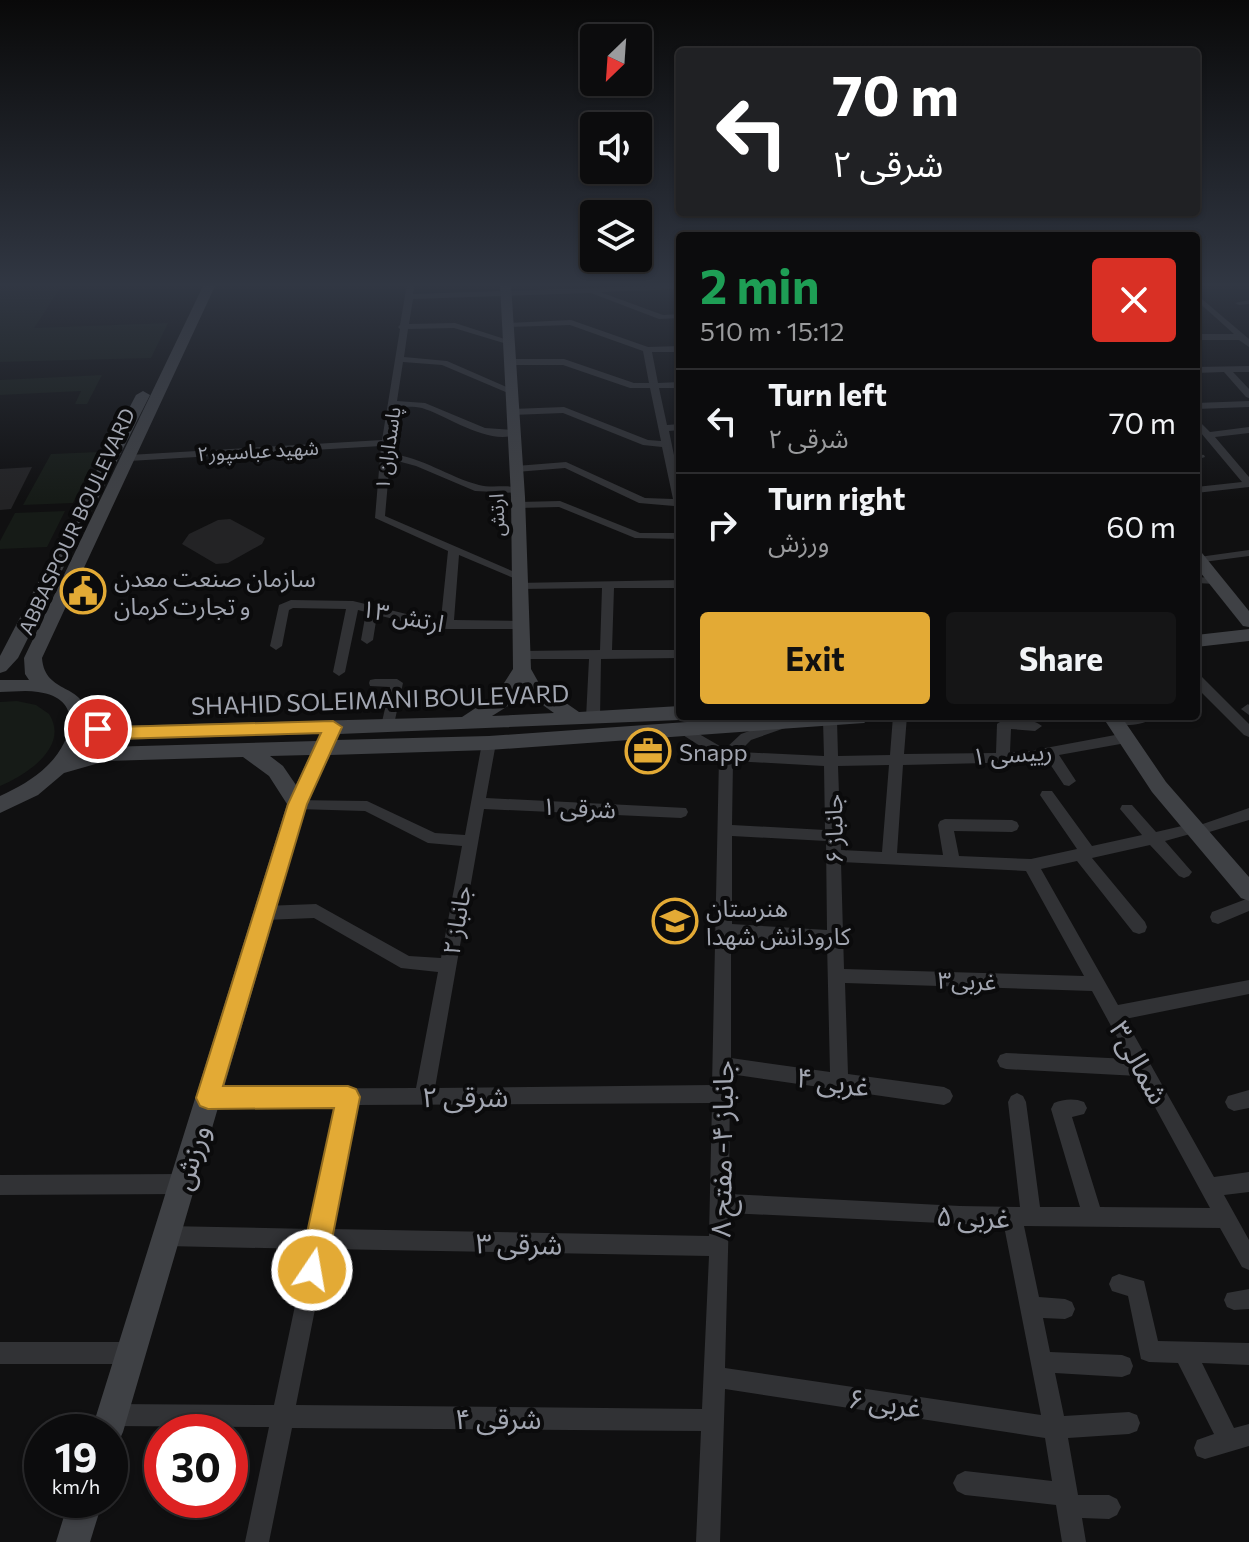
<!DOCTYPE html>
<meta charset="utf-8">
<style>
:root{--surface:#0c0c0d;--page:#151516;--text:#f1f3f6;--muted:#9a9b9d;--line:#2c2c2e;--accent:#e3aa35}
body{margin:0;font-family:Commissioner,"Noto Sans Arabic",sans-serif;background:var(--page);color:var(--text);height:100vh;display:flex;flex-direction:column;font-size:30px;white-space:nowrap}
*{box-sizing:border-box;margin:0}
p{font-size:26px;color:var(--muted)}
.icon{flex:none;width:44px;height:44px;fill:none;stroke:currentColor;stroke-width:2;stroke-linecap:round;stroke-linejoin:round}
.map{position:relative;flex:1;overflow:hidden}
.sheet{position:absolute;left:676px;top:232px;width:524px;height:488px;display:flex;flex-direction:column;background:var(--surface);border-radius:8px;box-shadow:0 2px 6px #0004,0 0 0 2px var(--line)}
.sheet>*{flex:none}
.guide{position:absolute;left:676px;top:48px;width:524px;height:168px;border-radius:8px;box-shadow:0 2px 6px #0004,0 0 0 2px var(--line);background:#202124;color:#fff;overflow:hidden}
.needle{width:52px;rotate:205deg}
.fabs{position:absolute;left:580px;top:24px;display:grid;gap:16px}
.fabs a{display:grid;place-items:center;width:72px;height:72px;border-radius:8px;background:var(--surface);box-shadow:0 2px 6px #0004,0 0 0 2px var(--line);font-size:40px}
.speed{position:absolute;left:24px;top:1414px;display:flex;gap:16px;font-size:40px;font-weight:700;text-align:center}
.speed>*{display:grid;place-content:center;width:104px;height:104px;border-radius:50%;background:var(--surface);box-shadow:0 2px 6px #0004,0 0 0 2px var(--line);line-height:1}
.speed small{font-size:20px;font-weight:400}
.speed .limit{border:12px solid #d22;background:#fff;color:#111}
.pin{position:absolute;display:grid;place-items:center;width:68px;height:68px;color:#fff;margin:-34px;border:4px solid #fff;border-radius:50%;box-shadow:0 2px 8px #0007}
.me{position:absolute;width:88px;margin:-44px;rotate:12deg;stroke-linejoin:round;filter:drop-shadow(0 0 6px #0008)}
.turn{display:flex;align-items:center;gap:28px;height:168px;padding:0 24px;font-size:36px}
.turn .icon{width:104px;height:104px;stroke-width:2.5}
.turn b{display:block;font-size:56px;line-height:68px}
.round{display:grid;place-items:center;flex:none;width:84px;height:84px;border-radius:8px;background:var(--page)}
.headline{display:flex;align-items:center;justify-content:space-between;height:136px;padding:0 24px}
h1{font-size:48px;font-weight:700;line-height:60px;color:#1e9e55}
.cta{display:flex;gap:16px;margin-top:auto;padding:16px 24px}
.cta a{flex:1;height:92px;border-radius:8px;background:var(--accent);color:#111;font-size:32px;font-weight:700;line-height:92px;text-align:center}
.cta a+a{background:var(--page);color:var(--text)}
ul{padding:0;list-style:none}
li{display:flex;align-items:center;gap:24px;height:104px;padding:0 24px;border-top:2px solid var(--line)}
li div{flex:1}
li b{display:block;font-size:30px}
li em{font-style:normal}
.map>svg:first-child{display:block}
.green{fill:#161b17}
.building{fill:#232325}
.lines{fill:none;stroke-linecap:round;stroke-linejoin:round}
.street{fill:#313235;fill-rule:evenodd}
.secondary{fill:#3f4145;fill-rule:evenodd}
.route{fill:#e3aa35;stroke:#946e22;stroke-width:2}
.labels{text-anchor:middle;dominant-baseline:central;stroke-width:8;stroke-linejoin:round;paint-order:stroke}
.far-street-label{font-size:20px;fill:#a2a6b1;stroke:#0b0b0c}
.poi-label{font-size:24px;fill:#a2a6b1;stroke:#0b0b0c;text-anchor:start}
.street-label{font-size:24px;fill:#a2a6b1;stroke:#0b0b0c}
.near-street-label{font-size:28px;fill:#a2a6b1;stroke:#0b0b0c}
</style>
<div class="map">
<svg width="1249" height="1542" viewBox="0 0 1249 1542">
<rect width="100%" height="100%" fill="#101011"/>
<!-- green -->
<g class="green">
<path d="M0,284H63L34,328L168,323L151,358L0,362Z"/>
<path d="M102,375L87,404H75L81,391L0,395V380Z"/>
<path d="M98,452L73,503L23,505L51,454Z"/>
<path d="M65,511L47,547L0,549V541L15,513Z"/>
<path d="M17,701L36,705L49,714C70,747 26,775 0,786V702Z"/>
</g>
<!-- building -->
<g class="building">
<path d="M32,467L11,509L0,510V469Z"/>
<path d="M230,519L265,538L262,544L228,563L216,564L182,544L189,534L218,520Z"/>
</g>
<g class="lines">
<!-- street -->
<g class="street">
<path d="M407,284H415L413,294L680,285V289L600,292L663,315L680,314V318L659,319L591,293L413,299L409,324L455,323L511,341L507,344L454,328L408,329L404,357L447,361L516,391L508,393L442,365L403,362L397,401L425,403L485,428L514,430L519,433C492,448 448,416 422,408C414,406 405,407 396,407L390,454C423,457 448,477 479,485C493,489 511,483 522,490L517,493L475,491L416,466L390,459L385,516L526,577L520,580L516,579L459,555L454,620L521,621L527,625L521,629H447L427,627L377,615L373,640L367,644L361,640L366,612L358,610L345,672L339,676L333,672L346,609L293,608L289,610L282,646L276,650L270,646L279,605L291,600L353,601L427,619H441L448,551L375,518L381,446L129,461L124,458L129,455L382,440L400,329L398,327L400,325Z"/>
<path d="M1196,294L1249,339V347L1239,340H1196V334H1234L1196,300Z"/>
<path d="M1249,300V304L1239,305L1235,303Z"/>
<path d="M571,320L648,347L680,346V352H652L658,383L680,382V388H659L667,425L680,424V430L669,431L680,484V512L676,511L674,506L639,503L565,468L516,472L511,469L516,466L566,462L645,498L673,499L662,447L643,445L563,413L512,415L507,412L512,409L564,407L648,440L661,441L650,388H630L563,365H509L505,362L509,359H564L634,383H649L643,351L570,325L506,327L502,325L506,323Z"/>
<path d="M1249,366V372H1233L1249,389V398L1246,397L1224,372L1196,373V367Z"/>
<path d="M1249,401V407L1196,409V403Z"/>
<path d="M1196,418L1210,432L1249,427V433L1215,437L1249,477V487L1196,493V487L1242,482L1196,427Z"/>
<path d="M1196,454L1204,455L1205,457L1196,460Z"/>
<path d="M560,501L640,533H680V539L635,538L559,507L518,508L513,505L518,502Z"/>
<path d="M1249,550V556L1196,563V557H1199Z"/>
<path d="M1196,577L1216,578L1222,581L1216,584L1196,583Z"/>
<path d="M680,580V588H614L612,650H680V658L601,659L600,718L598,721L593,723L586,718L589,659H522L516,655L522,651L600,650L602,588L520,589L514,585L516,583Z"/>
<path d="M1196,675L1201,676L1249,724V737L1244,735L1196,687Z"/>
<path d="M375,679H397L403,683L393,729H383L381,726L390,687L370,686L369,683L370,680Z"/>
<path d="M1248,704L1249,705V715L1241,709Z"/>
<path d="M828,716L835,717L837,720L838,756L890,755L893,716H907L904,754L996,753L997,724C1006,716 1033,718 1042,726L1035,731L1011,729L1010,752H1024L1126,733L1133,738L1126,743L1059,755L1076,781L1069,786L1064,785L1046,758L1024,762L903,765L897,853L943,855L938,825L940,821L945,819L1012,820L1017,822L1019,826L1017,830L1012,832L954,831L959,856L1031,859L1077,849L1040,795L1042,791H1052L1092,846L1142,835L1120,809L1122,805H1132L1156,832L1195,823L1200,825L1249,808V820L1206,833L1201,831L1165,841L1192,872L1189,876L1184,878L1179,876L1150,845L1092,858L1145,922L1147,927L1145,932L1139,934L1133,932L1077,861L1041,869L1118,1005L1249,980V994L1125,1019L1214,1177L1249,1172V1192L1224,1195L1249,1240V1270L1242,1267L1220,1228L1024,1226L1039,1297L1065,1299L1072,1302L1075,1309L1072,1316L1065,1319L1043,1318L1050,1352L1122,1355L1130,1358L1133,1366L1130,1374L1122,1377L1055,1373L1064,1416L1129,1412L1137,1415L1140,1423L1137,1431L1129,1434L1068,1438L1078,1495H1109L1117,1499L1121,1507L1117,1515L1109,1519L1082,1518L1086,1542H1062L1056,1505L965,1495L957,1491L953,1483L957,1475L965,1471L1052,1481L1045,1438L725,1389L720,1542H696L701,1431L292,1428L269,1542H245L269,1427L112,1426L104,1423L101,1415L104,1407L112,1404L274,1405L307,1249L166,1246L159,1243L156,1236L159,1229L166,1226L311,1229L337,1106L208,1107L202,1104L199,1098L202,1092L208,1089L416,1088L438,972L401,968L314,918L264,920L258,918L256,913L258,908L264,906L316,904L409,956L441,958L462,846L428,843L365,811L297,809L292,808L290,804L292,800L367,801L435,833L465,835L482,743L489,738L496,743L486,798L686,808L688,812L686,816L681,818L484,809L435,1088L712,1085L719,758L675,730L677,727H687L725,749L741,734L780,720L787,725L785,728L751,740L739,752L824,756L823,720ZM733,761L824,766L825,830L732,825ZM889,765L882,852L841,850L838,766ZM732,836L826,841L827,930L732,924ZM841,862L1026,871L1084,976L844,969ZM731,937L827,943L830,1072L731,1058ZM845,983L1092,991L1129,1059L1006,1053L1000,1055L997,1061L1000,1067L1006,1069L1138,1076L1210,1208L1100,1207L1072,1117L1084,1114L1087,1108L1084,1102C1075,1098 1063,1099 1054,1103L1051,1109L1080,1207H1040L1026,1102L1023,1096L1017,1093L1011,1096L1008,1102L1020,1207L960,1206L729,1194L730,1074L944,1105L950,1102L953,1096L950,1090L944,1087L848,1074ZM712,1103L709,1236L331,1229L355,1105ZM729,1213L1004,1226L1041,1415L725,1368ZM327,1249L709,1256L702,1409L296,1405Z"/>
<path d="M1128,716H1155C1149,723 1131,727 1122,724L1120,721L1122,718Z"/>
<path d="M1249,898V911L1218,924L1212,922L1210,917L1212,912Z"/>
<path d="M1249,1090V1108L1234,1111L1228,1108L1225,1102L1228,1096Z"/>
<path d="M182,1174L189,1177L192,1184L189,1191L182,1194L0,1195V1175Z"/>
<path d="M1119,1274L1144,1281L1158,1341L1249,1343V1365L1202,1363L1234,1428L1249,1424V1446L1205,1459L1197,1456L1194,1448L1197,1440L1214,1434L1178,1363L1149,1362L1141,1359L1128,1296L1112,1291L1109,1284L1112,1277Z"/>
<path d="M1249,1289V1309L1234,1310L1227,1307L1224,1300L1227,1293Z"/>
<path d="M0,1342H130L138,1345L141,1353L138,1361L130,1364H0Z"/>
</g>
<!-- secondary -->
<g class="secondary">
<path d="M204,284H216L42,658C45,696 85,681 89,720L115,726L462,717L497,694L513,669L511,497L500,284H511L525,497L531,669L540,685L579,712L680,706V716H688L680,720L339,734L336,740L489,736L771,716H873L864,723L489,750L330,755L307,804L123,1432L118,1443L110,1447V1432H91L287,804L269,776L243,757L106,761L64,773L38,795L0,813V796C17,788 34,779 47,766C73,741 85,698 38,692C26,690 12,692 0,692V680H29L25,674L24,658ZM522,685L526,693L554,713L492,716L511,704ZM88,733L115,740L320,734L317,741L106,747L78,755ZM310,755L296,785L283,766L270,756Z"/>
<path d="M143,391L150,395L18,658L6,671L0,673V656L136,395Z"/>
<path d="M1196,551L1202,553L1249,611V627L1243,626L1196,567Z"/>
<path d="M1249,629V641L1196,647V635Z"/>
<path d="M1102,716H1121L1166,782L1249,877V901L1241,898L1152,792Z"/>
<path d="M69,1500H103L90,1542H56Z"/>
</g>
</g>
<!-- sky -->
<linearGradient id="sky" x2="0" y2="1"><stop stop-color="#090909"/><stop offset="0.57" stop-color="#313743"/><stop offset="1" stop-color="#313743" stop-opacity="0"/></linearGradient>
<rect width="1249" height="500" fill="url(#sky)"/>
<!-- route -->
<path class="route" d="M333,721L342,727L307,804L223,1086H348L356,1089L360,1097L326,1270L322,1280L312,1284L303,1280L299,1270L334,1108L208,1109L200,1106L196,1098L288,804L321,733L115,739L92,733L89,729L98,723L115,727Z"/>
<!-- icons -->
<defs>
<g id="civic-ring" transform="scale(2.3)"><circle r="9.5" fill="#0b0b0c" stroke="#e3aa35" stroke-width="1.5"/><path d="M-.6-6.5H3V-4.5H.6V-3L4-1V1h2V6H-6V1h2V-1L-.6-3ZM-1.2 2.5V6h2.4V2.5Z" fill="#e3aa35"/></g>
<g id="office-ring" transform="scale(2.3)"><circle r="9.5" fill="#0b0b0c" stroke="#e3aa35" stroke-width="1.5"/><path d="M-6-3h4V-5.5h4V-3h4V5H-6ZM-1-4.5V-3h2v-1.5ZM-6 0V1H6V0Z" fill="#e3aa35"/></g>
<g id="school-ring" transform="scale(2.3)"><circle r="9.5" fill="#0b0b0c" stroke="#e3aa35" stroke-width="1.5"/><path d="M0-5L7-2L0 1L-7-2ZM-4 1L0 2.5L4 1V4Q0 6-4 4Z" fill="#e3aa35"/></g>
</defs>
<g fill-rule="evenodd">
<use href="#civic-ring" x="83" y="591"/>
<use href="#office-ring" x="648" y="751"/>
<use href="#school-ring" x="675" y="921"/>
</g>
<g class="labels">
<!-- far-street labels -->
<g class="far-street-label">
<text transform="translate(387 448) rotate(-82)">پاسداران ۱</text>
<text transform="translate(258 450) rotate(-3)">شهید عباسپور۲</text>
<text transform="translate(496 515) rotate(-92)">ارتش</text>
<text transform="translate(76 521) rotate(-65)">ABBASPOUR BOULEVARD</text>
</g>
<!-- poi labels -->
<g class="poi-label">
<text x="114" y="577">سازمان صنعت معدن<tspan x="114" dy="28">و تجارت کرمان</tspan></text>
<text x="679" y="751">Snapp</text>
<text x="706" y="907">هنرستان<tspan x="706" dy="28">کارودانش شهدا</tspan></text>
</g>
<!-- street labels -->
<g class="street-label">
<text transform="translate(403 615) rotate(11)">ارتش ۱۳</text>
<text transform="translate(380 699) rotate(-2)">SHAHID SOLEIMANI BOULEVARD</text>
<text transform="translate(1012 753) rotate(-4)">رییسی ۱</text>
<text transform="translate(579 807) rotate(3)">شرقی ۱</text>
<text transform="translate(833 829) rotate(-91)">جانباز ۶</text>
<text transform="translate(456 920) rotate(-80)">جانباز ۲</text>
<text transform="translate(967 980) rotate(2)">غربی۳</text>
</g>
<!-- near-street labels -->
<g class="near-street-label">
<text transform="translate(1140 1062) rotate(61)">شمالی۳</text>
<text transform="translate(833 1081) rotate(8)">غربی ۴</text>
<text x="465" y="1096">شرقی ۲</text>
<text transform="translate(721 1149) rotate(-89)">جانباز ۴- مفتح ۸</text>
<text transform="translate(190 1157) rotate(-73)">ورزش</text>
<text transform="translate(973 1216) rotate(2)">غربی ۵</text>
<text transform="translate(519 1243) rotate(1)">شرقی ۳</text>
<text transform="translate(885 1402) rotate(8)">غربی ۶</text>
<text x="498" y="1418">شرقی ۴</text>
</g>
</g>
</svg>
<div class="fabs">
<a><svg class="needle" viewBox="-14 -14 28 28"><path d="M0-13l5 13h-10z" fill="#e53935"/><path d="M0 13l5-13h-10z" fill="#9a9b9d"/></svg></a>
<a><svg class="icon" aria-label="sound" viewBox="0 0 24 24"><path d="M4 9h4l5-4v14l-5-4H4zM17 9q2 3 0 6"/></svg></a>
<a><svg class="icon" aria-label="layers" viewBox="0 0 24 24"><path d="M12 4l9 5-9 5-9-5zM3 14l9 5 9-5"/></svg></a>
</div>
<div class="speed"><div>19<small>km/h</small></div><div class="limit">30</div></div>
<div class="pin" style="left:98px;top:729px;background:#d93025"><svg class="icon" aria-label="arrive" viewBox="0 0 24 24"><path d="M6 21V4h12l-3 4 3 4H6"/></svg></div>
<svg class="me" style="left:312px;top:1270px" viewBox="-20 -20 40 40"><circle r="17" fill="#e3aa35" stroke="#fff" stroke-width="3"/><path d="M0-11L8 9 0 5-8 9z" fill="#fff"/></svg>
<div class="guide">
<div class="turn"><svg class="icon" aria-label="left" viewBox="0 0 24 24"><path d="M17 20v-9H6M10 6l-5 5 5 5"/></svg><div><b>70 m</b>شرقی ۲</div></div>
</div>
<section class="sheet">
<div class="headline"><div><h1>2 min</h1><p>510 m · 15:12</p></div><a class="round" style="background:#d93025;color:#fff"><svg class="icon" aria-label="close" viewBox="0 0 24 24"><path d="M6 6l12 12M18 6L6 18"/></svg></a></div>
<ul>
<li><svg class="icon" aria-label="left" viewBox="0 0 24 24"><path d="M17 20v-9H6M10 6l-5 5 5 5"/></svg><div><b>Turn left</b><p>شرقی ۲</p></div><em>70 m</em></li>
<li><svg class="icon" aria-label="right" viewBox="0 0 24 24"><path d="M7 20v-9h11M14 6l5 5-5 5"/></svg><div><b>Turn right</b><p>ورزش</p></div><em>60 m</em></li>
</ul>
<div class="cta"><a>Exit</a><a>Share</a></div>
</section>
</div>
